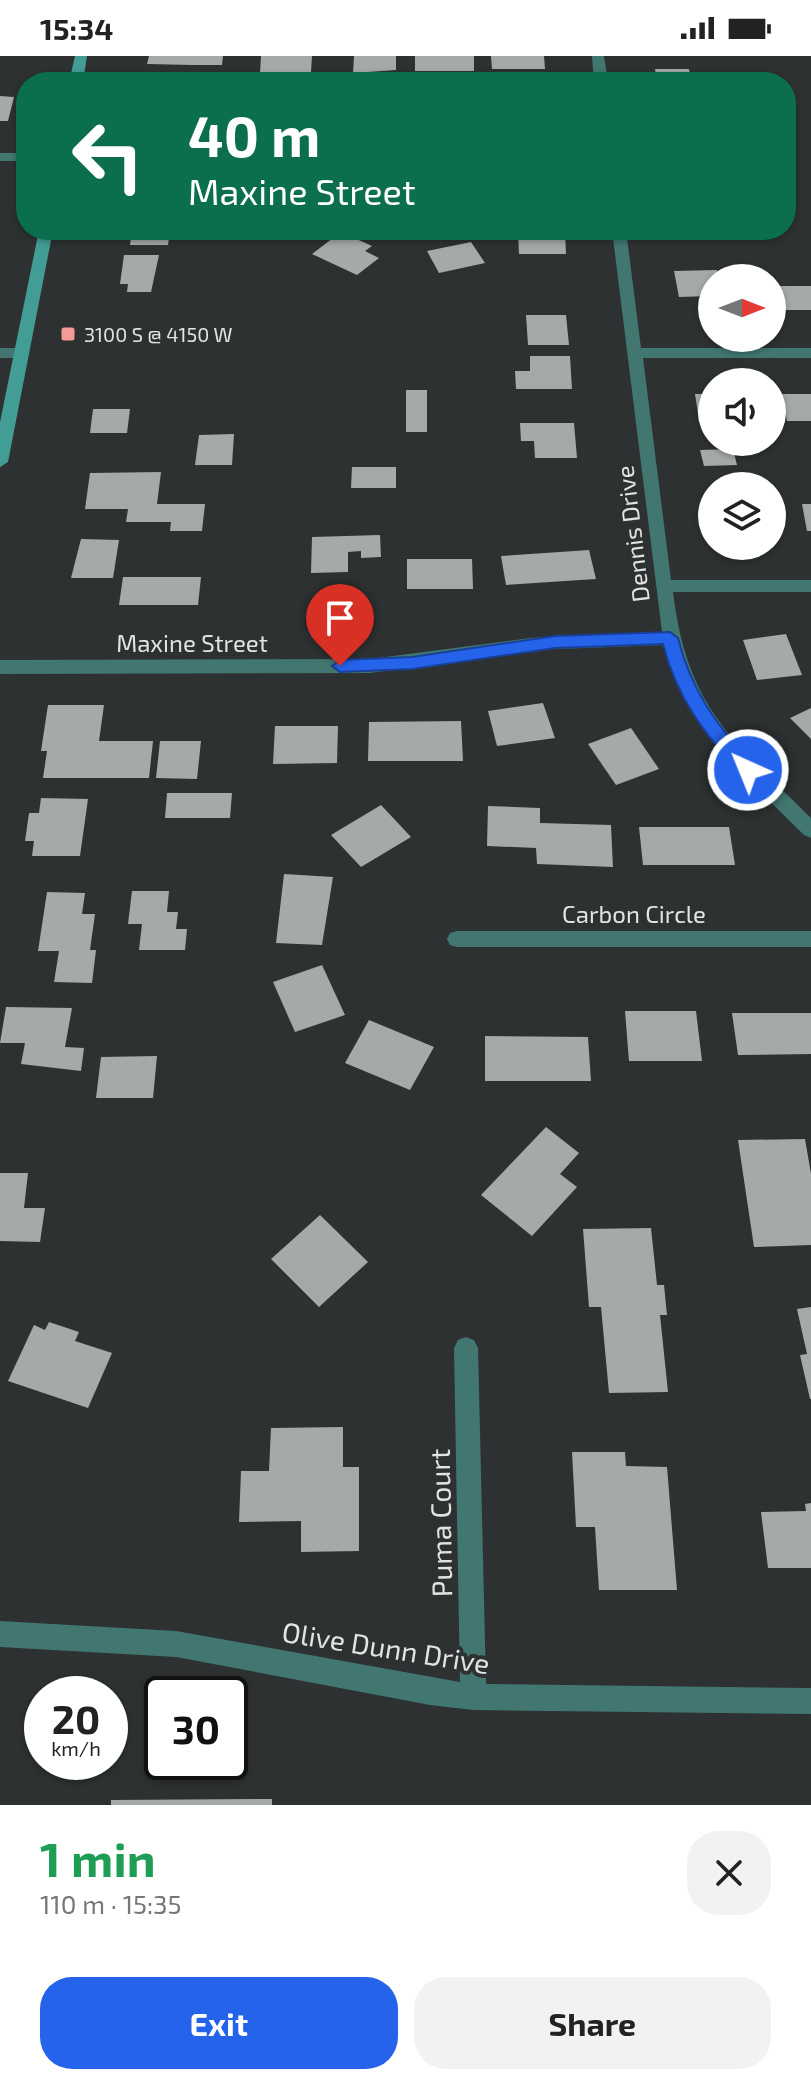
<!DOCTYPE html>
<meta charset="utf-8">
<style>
:root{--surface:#fff;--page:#f2f2f2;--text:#222;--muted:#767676;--accent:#2563eb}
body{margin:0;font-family:"Exo 2",sans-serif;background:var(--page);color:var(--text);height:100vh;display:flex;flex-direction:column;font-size:30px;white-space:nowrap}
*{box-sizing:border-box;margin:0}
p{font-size:26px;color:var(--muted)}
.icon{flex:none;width:44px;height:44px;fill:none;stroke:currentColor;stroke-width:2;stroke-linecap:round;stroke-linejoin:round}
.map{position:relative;height:1749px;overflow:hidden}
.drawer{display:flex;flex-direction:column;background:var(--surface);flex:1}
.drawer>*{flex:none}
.guide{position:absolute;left:16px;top:16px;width:780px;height:168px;border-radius:32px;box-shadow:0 2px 6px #0004;background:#0b6e4f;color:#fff;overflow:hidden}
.needle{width:52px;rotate:90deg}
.controls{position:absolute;left:698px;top:208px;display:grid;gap:16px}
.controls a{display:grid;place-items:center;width:88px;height:88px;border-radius:50%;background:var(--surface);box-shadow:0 2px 6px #0004;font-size:40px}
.speed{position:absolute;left:24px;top:1620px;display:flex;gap:16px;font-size:40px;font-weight:700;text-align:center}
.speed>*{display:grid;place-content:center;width:104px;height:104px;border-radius:50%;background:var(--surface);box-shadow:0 2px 6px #0004;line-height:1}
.speed small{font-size:20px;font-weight:400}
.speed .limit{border:4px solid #111;border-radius:12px;background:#fff;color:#111}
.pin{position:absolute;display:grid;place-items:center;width:68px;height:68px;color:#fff;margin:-82px -34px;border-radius:50% 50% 50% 0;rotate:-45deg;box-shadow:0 0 8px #0007}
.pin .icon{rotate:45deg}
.me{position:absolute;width:88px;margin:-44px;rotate:316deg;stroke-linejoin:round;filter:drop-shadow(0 0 6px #0008)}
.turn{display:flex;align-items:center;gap:28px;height:168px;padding:0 40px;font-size:36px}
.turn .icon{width:104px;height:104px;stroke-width:2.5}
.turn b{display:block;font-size:56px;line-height:68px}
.round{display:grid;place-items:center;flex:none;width:84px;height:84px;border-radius:32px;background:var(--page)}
.overview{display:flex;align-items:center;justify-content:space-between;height:136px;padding:0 40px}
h1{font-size:48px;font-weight:700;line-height:60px;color:#1e9e55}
.cta{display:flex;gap:16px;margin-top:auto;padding:16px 40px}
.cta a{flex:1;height:92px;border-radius:32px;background:var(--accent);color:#fff;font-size:32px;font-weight:700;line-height:92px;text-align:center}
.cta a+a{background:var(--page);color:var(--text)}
.status{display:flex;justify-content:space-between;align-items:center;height:56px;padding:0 40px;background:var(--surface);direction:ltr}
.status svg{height:22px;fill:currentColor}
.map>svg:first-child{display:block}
.building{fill:#a5a9a9}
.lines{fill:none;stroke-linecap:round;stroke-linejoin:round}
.street{fill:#417770;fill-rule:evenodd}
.secondary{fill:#429e94;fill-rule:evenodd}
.route{fill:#2563eb;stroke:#184099;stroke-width:2}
.poi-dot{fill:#f59b97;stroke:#2d3131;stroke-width:3}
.labels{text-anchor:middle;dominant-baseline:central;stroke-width:8;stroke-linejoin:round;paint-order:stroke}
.far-poi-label{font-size:20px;fill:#e2e4e4;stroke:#2d3131;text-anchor:start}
.street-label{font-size:24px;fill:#e2e4e4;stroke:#2d3131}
.near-street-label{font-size:28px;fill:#e2e4e4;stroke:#2d3131}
</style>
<div class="status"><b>15:34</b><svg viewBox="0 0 49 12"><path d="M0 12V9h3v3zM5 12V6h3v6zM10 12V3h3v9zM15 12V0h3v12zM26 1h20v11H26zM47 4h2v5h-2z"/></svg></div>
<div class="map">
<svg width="811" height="1749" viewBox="0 0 811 1749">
<rect width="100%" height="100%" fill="#2d3131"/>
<!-- building -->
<g class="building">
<path d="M149,0H223L222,9H193L147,8Z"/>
<path d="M261,0H312L311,16L260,17Z"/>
<path d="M354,0H396V14L353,17Z"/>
<rect x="415" y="0" width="59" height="15"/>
<path d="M491,0H544L545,13H492Z"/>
<path d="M655,13H689L691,26H657Z"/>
<path d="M0,40L14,41L8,65H0Z"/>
<path d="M132,174H170L168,189H130Z"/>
<path d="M678,174H716L717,183L680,184Z"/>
<path d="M341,176L372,190L365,195L379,202L357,219L312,198Z"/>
<path d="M518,176L565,177L566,198H519Z"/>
<path d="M471,186L485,207L439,217L427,195Z"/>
<path d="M124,199H159L151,236H127L128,228H120Z"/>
<path d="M717,214L719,222H712V240L679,241L674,215Z"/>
<path d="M775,230H811V254H780Z"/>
<path d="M526,259H566L569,289H528Z"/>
<path d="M530,300H570L572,333H516L515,315H530Z"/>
<rect x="406" y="334" width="21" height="42"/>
<path d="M695,338H712V365H699Z"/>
<path d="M781,338H811V365H787Z"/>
<path d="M93,353H130L127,377H90Z"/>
<path d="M520,367H574L577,402H535L534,385H521Z"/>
<path d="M234,378L232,409H195L199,379Z"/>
<path d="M733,393L737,409L704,410L700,394Z"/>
<path d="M352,411H396V432H351Z"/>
<path d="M161,416L157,448H205L202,475H170L171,466H126L128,453H85L90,417Z"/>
<path d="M718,423H758L759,430H719Z"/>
<path d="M802,448H811V475H807Z"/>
<path d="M380,479L381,501L361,502V495L348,496V516L311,517L312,481Z"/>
<path d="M81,483L119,484L113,522H71Z"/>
<path d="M589,494L596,523L506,529L501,500Z"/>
<path d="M407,503H472L473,533H407Z"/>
<path d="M123,521H201L198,549H119Z"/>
<path d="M786,578L802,619L757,624L743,584Z"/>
<path d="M543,647L555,682L497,690L488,655Z"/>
<path d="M48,649H104L99,685H153L149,722H43L47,695H41Z"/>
<path d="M811,652V683L790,662Z"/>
<path d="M461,665L463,705H368L369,666Z"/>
<path d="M275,670H338L337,707L273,708Z"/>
<path d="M631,672L659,713L616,729L588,688Z"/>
<path d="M160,685H201L197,723L156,722Z"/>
<path d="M167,737H232L230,762H165Z"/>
<path d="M41,742L88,743L80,800H32L34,785H25L29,757H39Z"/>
<path d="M381,749L411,781L361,811L331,779Z"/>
<path d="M488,750L540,752V767L611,769L613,811L537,808L536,792L487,790Z"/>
<path d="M639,771H729L735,809H643Z"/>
<path d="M284,818L333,821L322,889L276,887Z"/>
<path d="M132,835H169L167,856H178L176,873H187L185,894H139L142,868H128Z"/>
<path d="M47,836L85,837L82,858H95L90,894H96L92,927L54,926L59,895H38Z"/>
<path d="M322,909L345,959L295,976L273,926Z"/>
<path d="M6,951L72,952L65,991L84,992L81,1015L21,1008L25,987H0Z"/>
<path d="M625,955H696L702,1005H629Z"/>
<path d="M732,957H811V998L738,999Z"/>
<path d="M369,964L434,991L410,1034L345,1007Z"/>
<path d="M485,980L588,981L591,1025H485Z"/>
<path d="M157,1000L153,1042H96L101,1001Z"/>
<path d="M546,1071L579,1097L560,1118L577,1131L532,1180L481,1139Z"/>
<path d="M805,1083L811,1118V1189L754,1191L738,1084Z"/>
<path d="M0,1117H28L24,1152H45L40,1186L0,1185Z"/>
<path d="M320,1159L368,1206L319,1251L271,1203Z"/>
<path d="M651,1172L657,1229H664L667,1259H660L668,1336L609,1337L601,1251H589L583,1173Z"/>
<path d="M811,1251V1343H810L800,1299L807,1298L797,1253Z"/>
<path d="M49,1266L79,1276L75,1285L112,1297L88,1352L8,1325L34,1269L45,1274Z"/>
<path d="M343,1371V1411H359V1495L301,1496V1465L239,1466L241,1415H269L271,1372Z"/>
<path d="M572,1396H625L626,1410L667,1411L677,1534H599L595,1471H576Z"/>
<path d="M811,1447V1512H768L761,1456L806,1455L805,1448Z"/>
<path d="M272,1743V1749H111V1744Z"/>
</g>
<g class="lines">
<!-- street -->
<g class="street">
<path d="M592,0H604L608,26H594Z"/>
<rect x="0" y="97" width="26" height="8"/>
<path d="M612,174H626L641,292H811V302H643L671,524H811V536H673C687,652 733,685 811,762V782L804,779C747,722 686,670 664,589L531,594L370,617L0,618V604L370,603L531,582L662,576Z"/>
<path d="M0,292H22L30,297L22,302H0Z"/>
<path d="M457,875H811V891H457L450,889L447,883L450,877Z"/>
<path d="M466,1281L474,1284L478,1292L486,1628L811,1632V1658L473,1654L430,1649L176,1601L0,1591V1565L176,1575L460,1626L454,1292L458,1284Z"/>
</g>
<!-- secondary -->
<g class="secondary">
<path d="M75,0H87L83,26H69Z"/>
<path d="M39,174H53L8,406L0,411V366Z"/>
</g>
</g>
<!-- route -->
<path class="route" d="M670,576L678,582C691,634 717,671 754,709V718H742C705,680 676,640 663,588L555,592L412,613L340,616L332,610L340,604L412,601L555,580Z"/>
<!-- markers -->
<rect class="poi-dot" x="60" y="270" width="16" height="16" rx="4"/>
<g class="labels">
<!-- far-poi labels -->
<g class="far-poi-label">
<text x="84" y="278">3100 S @ 4150 W</text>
</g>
<!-- street labels -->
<g class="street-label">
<text transform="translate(632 478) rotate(-97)">Dennis Drive</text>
<text x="192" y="586">Maxine Street</text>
<text x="634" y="857">Carbon Circle</text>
</g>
<!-- near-street labels -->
<g class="near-street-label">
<text transform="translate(440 1467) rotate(-91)">Puma Court</text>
<text transform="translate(386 1591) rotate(9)">Olive Dunn Drive</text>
</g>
</g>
</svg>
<div class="controls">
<a><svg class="needle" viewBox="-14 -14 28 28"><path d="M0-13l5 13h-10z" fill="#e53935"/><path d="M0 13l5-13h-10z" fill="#767676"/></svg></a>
<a><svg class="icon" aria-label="sound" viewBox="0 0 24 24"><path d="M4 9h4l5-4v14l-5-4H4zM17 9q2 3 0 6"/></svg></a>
<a><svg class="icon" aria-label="layers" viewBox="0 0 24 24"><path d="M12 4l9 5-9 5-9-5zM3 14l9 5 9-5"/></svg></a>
</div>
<div class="speed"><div>20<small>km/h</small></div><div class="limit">30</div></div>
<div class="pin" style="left:340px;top:610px;background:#d93025"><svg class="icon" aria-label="arrive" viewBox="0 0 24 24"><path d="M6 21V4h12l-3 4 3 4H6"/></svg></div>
<svg class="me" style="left:748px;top:714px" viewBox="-20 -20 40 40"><circle r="17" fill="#2563eb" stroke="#fff" stroke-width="3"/><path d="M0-11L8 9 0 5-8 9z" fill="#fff"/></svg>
<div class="guide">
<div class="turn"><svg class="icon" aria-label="left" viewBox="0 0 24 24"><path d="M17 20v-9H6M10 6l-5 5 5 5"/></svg><div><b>40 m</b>Maxine Street</div></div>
</div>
</div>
<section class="drawer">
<div class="overview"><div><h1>1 min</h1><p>110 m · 15:35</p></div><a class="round"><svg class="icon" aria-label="close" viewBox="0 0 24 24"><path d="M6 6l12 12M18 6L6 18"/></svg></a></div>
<div class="cta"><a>Exit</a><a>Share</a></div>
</section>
